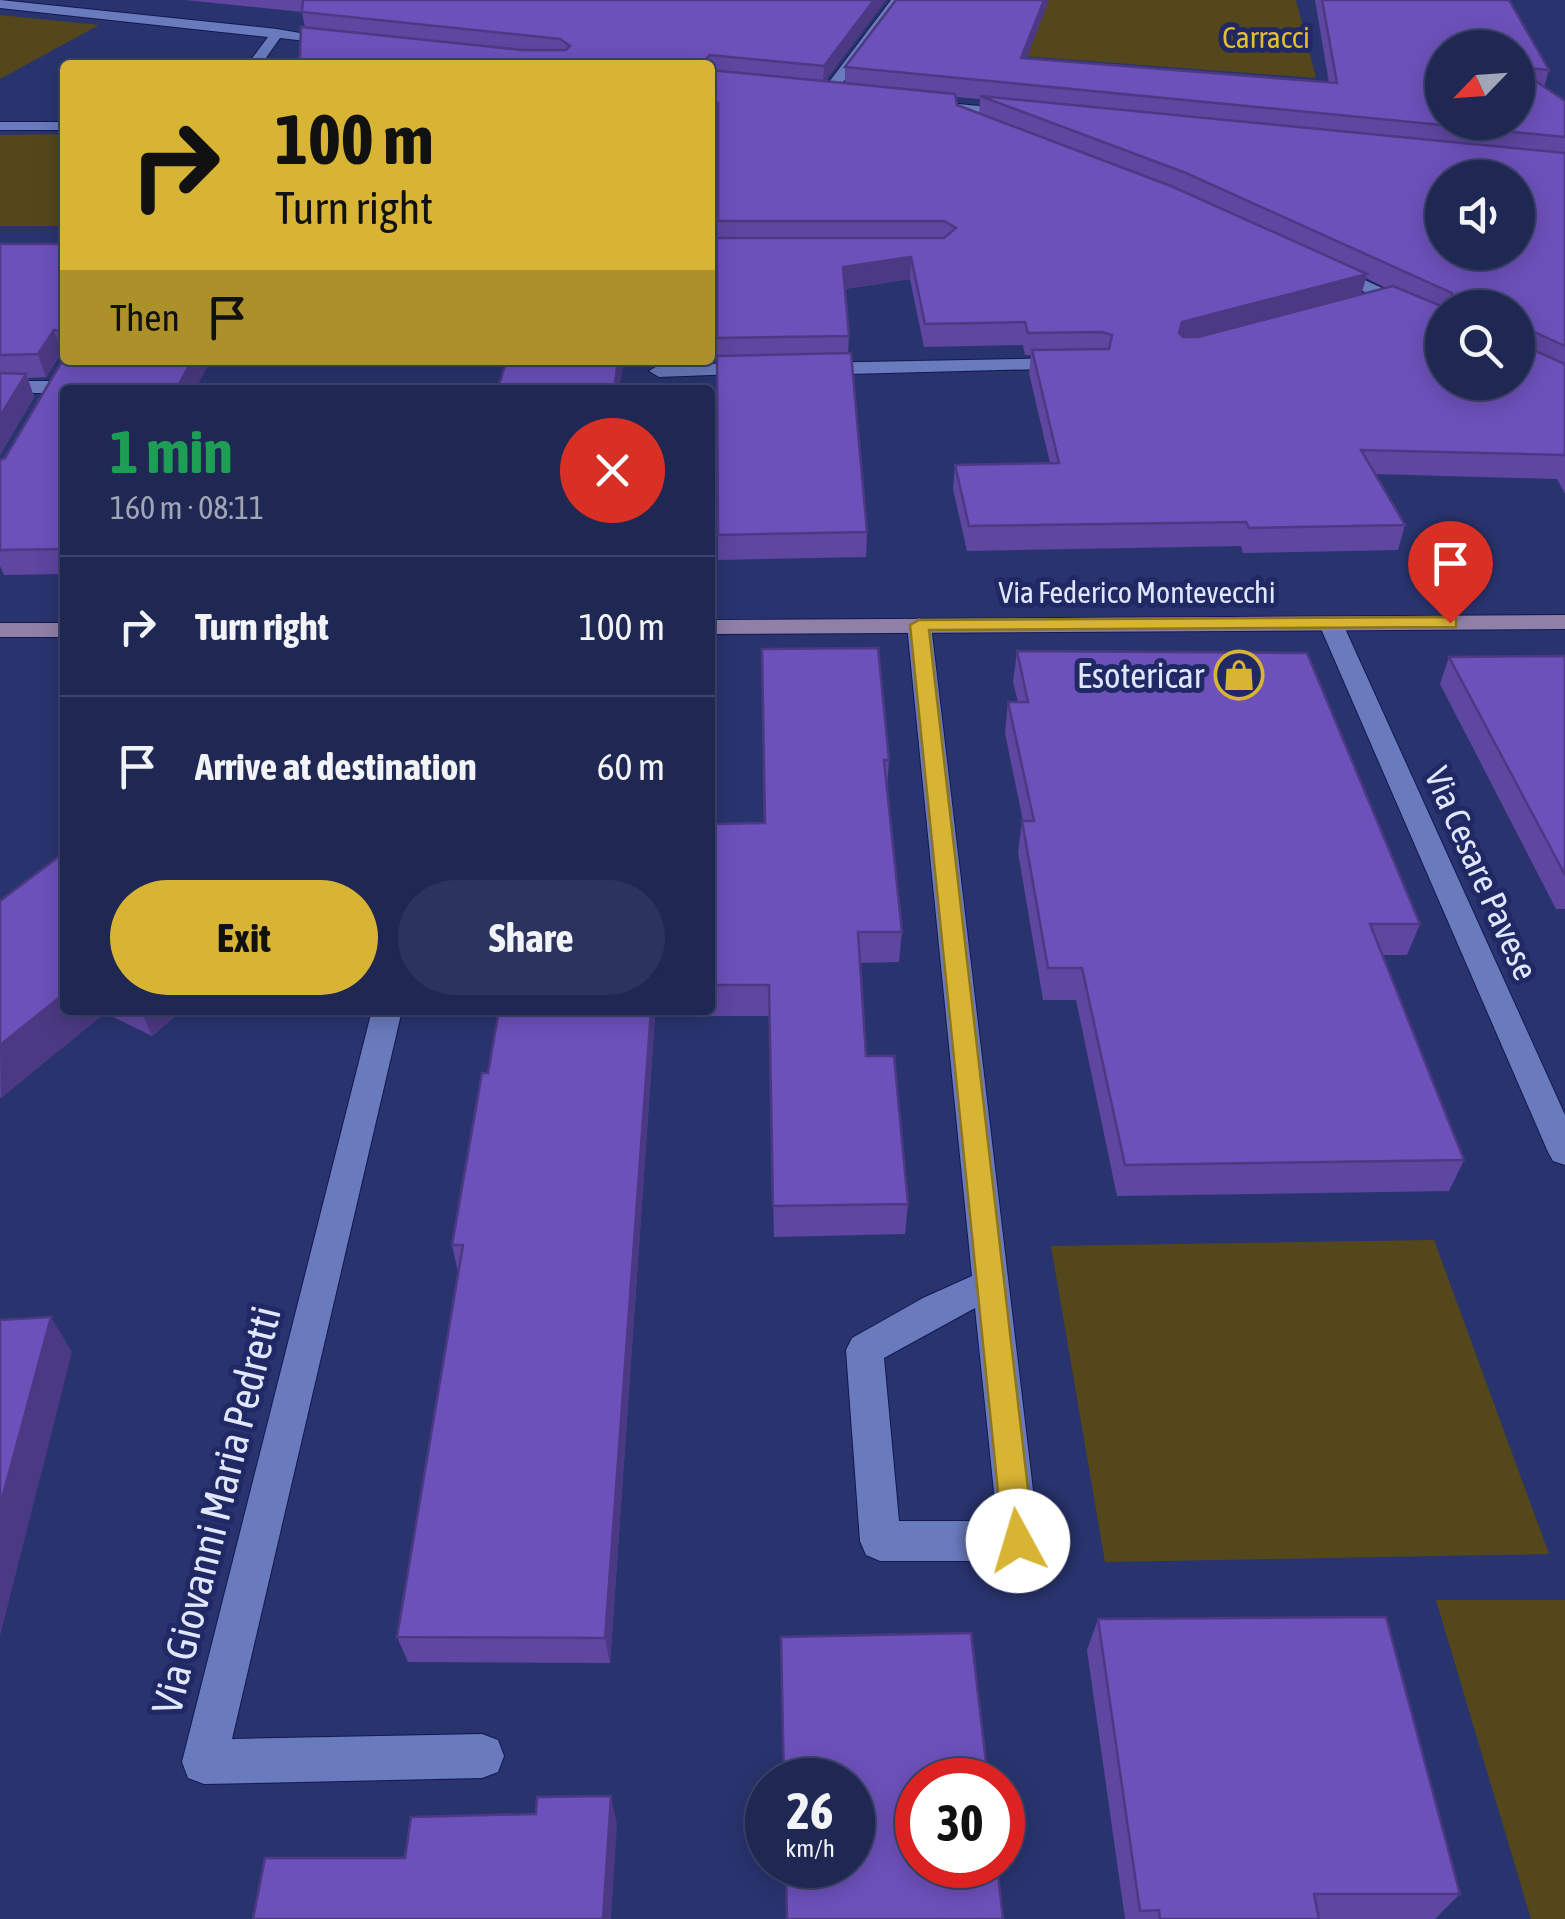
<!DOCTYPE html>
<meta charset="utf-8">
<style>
:root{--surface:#1f2753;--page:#2c335d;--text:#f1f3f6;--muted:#a1a5b8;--line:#3c446a;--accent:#d8b434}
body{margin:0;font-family:"Asap Condensed",sans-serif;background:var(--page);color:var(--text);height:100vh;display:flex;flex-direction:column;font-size:38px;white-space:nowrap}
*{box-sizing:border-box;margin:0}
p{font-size:32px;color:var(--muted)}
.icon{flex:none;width:55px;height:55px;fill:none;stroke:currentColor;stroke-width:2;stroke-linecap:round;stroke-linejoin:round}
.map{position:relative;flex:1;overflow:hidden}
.side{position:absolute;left:60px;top:385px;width:655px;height:630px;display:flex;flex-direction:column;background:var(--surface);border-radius:10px;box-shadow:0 5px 25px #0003,0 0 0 2px var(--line)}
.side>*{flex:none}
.hud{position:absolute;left:60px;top:60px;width:655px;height:305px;border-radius:10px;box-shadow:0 5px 25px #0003,0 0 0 2px var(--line);background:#d8b434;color:#111;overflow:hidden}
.needle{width:65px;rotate:245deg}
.tools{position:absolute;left:1425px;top:30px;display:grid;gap:20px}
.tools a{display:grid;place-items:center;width:110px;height:110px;border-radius:50%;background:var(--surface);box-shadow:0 5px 25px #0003,0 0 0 2px var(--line);font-size:50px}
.speed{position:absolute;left:745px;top:1758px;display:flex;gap:20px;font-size:50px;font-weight:700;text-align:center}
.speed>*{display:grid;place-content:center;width:130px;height:130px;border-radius:50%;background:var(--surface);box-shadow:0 5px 25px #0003,0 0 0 2px var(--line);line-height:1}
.speed small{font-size:25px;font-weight:400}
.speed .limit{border:15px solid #d22;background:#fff;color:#111}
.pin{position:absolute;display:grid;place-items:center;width:85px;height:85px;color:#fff;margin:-102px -42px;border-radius:50% 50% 50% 0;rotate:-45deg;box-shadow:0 0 10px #0007}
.pin .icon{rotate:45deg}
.me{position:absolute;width:110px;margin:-55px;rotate:354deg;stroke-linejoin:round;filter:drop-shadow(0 0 8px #0008)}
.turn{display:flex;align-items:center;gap:35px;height:210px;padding:0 50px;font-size:45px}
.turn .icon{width:130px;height:130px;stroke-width:2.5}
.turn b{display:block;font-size:70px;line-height:85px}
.then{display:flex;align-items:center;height:95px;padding:0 50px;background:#0003;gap:20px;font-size:38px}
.round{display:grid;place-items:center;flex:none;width:105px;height:105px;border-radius:52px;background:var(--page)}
.head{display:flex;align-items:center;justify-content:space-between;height:170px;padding:0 50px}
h1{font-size:60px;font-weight:700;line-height:75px;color:#1e9e55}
.action{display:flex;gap:20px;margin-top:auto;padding:20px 50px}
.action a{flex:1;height:115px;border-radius:60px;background:var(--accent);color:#111;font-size:40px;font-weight:700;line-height:115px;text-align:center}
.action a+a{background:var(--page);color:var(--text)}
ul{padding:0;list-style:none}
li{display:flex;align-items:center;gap:30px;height:140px;padding:0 50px;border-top:2px solid var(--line)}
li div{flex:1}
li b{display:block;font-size:38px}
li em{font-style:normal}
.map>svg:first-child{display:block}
.green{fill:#54471b}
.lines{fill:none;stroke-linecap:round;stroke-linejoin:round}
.street-casing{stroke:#131852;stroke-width:2}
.secondary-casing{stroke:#131852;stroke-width:2}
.street{fill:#6a7bbd;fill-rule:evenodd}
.secondary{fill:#9080a8;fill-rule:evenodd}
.wall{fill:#5e46a1;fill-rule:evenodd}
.shaded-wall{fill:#4c3983}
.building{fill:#6d51bb;stroke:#4c3983;stroke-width:2.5;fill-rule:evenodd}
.route{fill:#d8b434;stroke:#8c7522;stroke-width:2.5}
.labels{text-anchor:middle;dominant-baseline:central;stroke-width:10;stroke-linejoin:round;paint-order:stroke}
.far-park-label{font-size:30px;fill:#e4bd30;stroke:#202963}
.far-street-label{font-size:30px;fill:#e0e7fd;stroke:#202963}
.poi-label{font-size:35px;fill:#e0e7fd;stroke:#202963;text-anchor:end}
.street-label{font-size:35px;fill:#e0e7fd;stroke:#202963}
.near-street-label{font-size:42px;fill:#e0e7fd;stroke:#202963}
</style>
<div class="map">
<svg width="1565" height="1919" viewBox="0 0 1565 1919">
<rect width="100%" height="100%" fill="#29346f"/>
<!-- green -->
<g class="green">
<path d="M913,0H1296L1316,78L876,45Z"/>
<path d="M0,15L99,25L0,79Z"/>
<path d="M65,134V226H0V135Z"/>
<path d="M1434,1240L1549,1554L1105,1562L1051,1246Z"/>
<path d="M1436,1600H1565V1919H1531Z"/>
</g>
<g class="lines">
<!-- street casing -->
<g class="street-casing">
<g id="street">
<path d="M0,0L277,29L346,41L340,45L280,38L261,65H247L268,37L0,8Z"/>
<path d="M891,0H903L833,96H823V90Z"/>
<path d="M927,101L1020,110L1027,114L1020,118L922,108V102Z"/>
<rect x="0" y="122" width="65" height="8"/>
<path d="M1327,263L1442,315V327L1321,272L1318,268Z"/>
<path d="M1071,358L1078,360V368L812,375L803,369L812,363Z"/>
<path d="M756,363L763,365V373L659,377L649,371L659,365Z"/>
<path d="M0,381H54L64,387L54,393H0Z"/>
<path d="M1331,617L1343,624L1565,1115V1165L1553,1161L1548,1152L1319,624Z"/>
<path d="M919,618L931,625L1039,1541L1033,1555L1019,1561H880L866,1555L860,1541L846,1350L852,1338L923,1298L972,1276L907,625ZM975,1308L997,1521H899L884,1358Z"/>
<path d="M372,1010H402L232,1739L482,1734L498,1740L504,1756L498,1772L482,1778L204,1784L188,1778L182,1762Z"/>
</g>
</g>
<!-- secondary casing -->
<g class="secondary-casing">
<g id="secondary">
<path d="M1565,615V629L710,634V620Z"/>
<rect x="0" y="623" width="65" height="14"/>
</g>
</g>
<!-- street -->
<use href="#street" class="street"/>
<!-- secondary -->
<use href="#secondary" class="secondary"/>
</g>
<!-- wall -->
<g class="wall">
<path d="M185,0H886L825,81L845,83V67L896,0H1049L1026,58L1329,83L1315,0H1509L1549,70L1544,87L1565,101V494L1557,479L1375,474L1405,525L1398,550L1243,553L1241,546L967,551L953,489L955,465L1050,463L1029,373L1031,355H1025L1023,345L924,347L910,279L845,289L849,336L848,353L867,532L866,557L718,560L717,338L718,123L710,122V65L300,56L305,27L302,12ZM1518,48V122H1442ZM956,97L980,99L979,113L957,105ZM1366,278L1386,288L1361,294Z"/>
<path d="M0,244H65V353L62,352L46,377L28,378L34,397L0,455Z"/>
<path d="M65,390V574L4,575L0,566V460L5,458Z"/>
<path d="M762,649L889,760L887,788L902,932L899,962L860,963L866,1056L908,1204L905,1234L774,1237L769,1016H655L610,1663L408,1662L397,1637L458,1272L452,1245L488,1073L499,1010H710V824L764,823Z"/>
<path d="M1017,651L1420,924L1407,955H1383L1464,1160L1449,1191L1117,1196L1076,1000H1043L1018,852L1022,821H1023L1005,733L1008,702H1018L1013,682Z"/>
<path d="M1565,656V909H1556L1440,684L1449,657Z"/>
<path d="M0,901L65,1010H182L152,1036L105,1013L0,1098Z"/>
<path d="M1098,1619L1460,1894L1435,1919H1125L1087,1650Z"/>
</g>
<!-- shaded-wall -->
<g class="shaded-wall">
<path d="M874,0H886L823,84L824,66Z"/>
<path d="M1044,0H1049L1020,76L1021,58Z"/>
<path d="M911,257L910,279L842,289L843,267Z"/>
<path d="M1367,274L1361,296L1178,344L1182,322Z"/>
<path d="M54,330L62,352L46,377L38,354Z"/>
<path d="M192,360H211L195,390H176Z"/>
<path d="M618,360H624L619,390H614Z"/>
<path d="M26,374L34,397L0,455V416Z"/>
<path d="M65,993V1010H104L105,1013L1,1098L0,1045Z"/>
<path d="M141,1010H182L152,1036Z"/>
<path d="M651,1010H655V1016L610,1663L605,1638Z"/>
<path d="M51,1317L72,1352L0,1636V1506Z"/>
<path d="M611,1796L617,1824L611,1919H603Z"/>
</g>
<!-- building -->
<g class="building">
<path d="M303,0H874L824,66L710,55L706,59L708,65H292L300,56L301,27L522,50H566L570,46L560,39L302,12Z"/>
<path d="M896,0H1044L1021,58L1337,83L1322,0H1509L1549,70L1518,67V48H1442V122H1518V69L1565,101V137L845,67Z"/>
<path d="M710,70L955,94L957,105L1171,186L1367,274L1182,322L1179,333L1183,337H1198L1393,286L1446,308H1442V382H1518V308H1448L1452,305V293L1186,173L980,96L1565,153V346L1523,327L1524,346L1565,364V455L1361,450L1405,525L1249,528L1246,522L969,526L955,465L1059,463L1032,350L1109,349L1112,335L1102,332L1028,333L1025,322L925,324L911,257L843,267L849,336L717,338V238H944L956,228L944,221H718V103H710ZM1442,178H1518V252H1442Z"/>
<path d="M0,244H65V332L54,330L38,354L0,355Z"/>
<path d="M851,353L867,532L718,535L717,356Z"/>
<path d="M65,356V360H192L176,390H65V549L0,550V460L5,458Z"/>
<path d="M507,360H618L614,390H497Z"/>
<path d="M0,373L26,374L0,416Z"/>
<path d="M878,648L889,760H884L902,932H858L866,1056H894L908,1204L773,1206L769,985H710V824L765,823L762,649Z"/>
<path d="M1017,651L1307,653L1420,924H1370L1464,1160L1125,1165L1082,968H1048L1022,821H1034L1008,702H1028Z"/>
<path d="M1565,656V875L1449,657Z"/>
<path d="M65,852V993L0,1045V901Z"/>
<path d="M499,1010H651L605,1638L397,1637L463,1245H452L482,1073H488Z"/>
<path d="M51,1317L0,1506V1320Z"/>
<path d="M1386,1617L1460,1894H1314L1319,1919H1160L1159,1910L1140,1911L1098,1619Z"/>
<path d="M971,1633L988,1780H918V1865H997L1003,1919H787L786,1865H852V1780H784L781,1637Z"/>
<path d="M611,1796L603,1919H253L265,1858H405L411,1817L536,1814L537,1797Z"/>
</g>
<!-- route -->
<path class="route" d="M1450,617L1456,619V627L929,630L1034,1541L1029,1551L1018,1556L1008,1551L1003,1541L910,625L919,620Z"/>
<!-- icons -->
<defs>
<g id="shop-ring" transform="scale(2.5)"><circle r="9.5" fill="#202963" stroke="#d8b434" stroke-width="1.5"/><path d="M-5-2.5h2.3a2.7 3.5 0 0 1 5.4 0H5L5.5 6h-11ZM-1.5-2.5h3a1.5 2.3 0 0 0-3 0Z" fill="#d8b434"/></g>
</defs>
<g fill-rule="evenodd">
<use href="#shop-ring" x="1239" y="675"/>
</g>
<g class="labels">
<!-- far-park labels -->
<g class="far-park-label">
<text x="1266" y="37">Carracci</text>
</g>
<!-- far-street labels -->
<g class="far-street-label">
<text x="1137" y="592">Via Federico Montevecchi</text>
</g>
<!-- poi labels -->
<g class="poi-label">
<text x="1204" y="675">Esotericar</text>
</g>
<!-- street labels -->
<g class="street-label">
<text transform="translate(1482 873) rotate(66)">Via Cesare Pavese</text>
</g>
<!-- near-street labels -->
<g class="near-street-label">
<text transform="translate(216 1510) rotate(-76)">Via Giovanni Maria Pedretti</text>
</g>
</g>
</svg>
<div class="tools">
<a><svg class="needle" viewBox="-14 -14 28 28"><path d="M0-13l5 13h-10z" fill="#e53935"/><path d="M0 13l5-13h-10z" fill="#a1a5b8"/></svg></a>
<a><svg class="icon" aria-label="sound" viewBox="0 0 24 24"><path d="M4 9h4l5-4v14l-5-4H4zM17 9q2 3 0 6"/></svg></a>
<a><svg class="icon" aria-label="search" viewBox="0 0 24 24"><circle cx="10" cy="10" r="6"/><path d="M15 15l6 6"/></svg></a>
</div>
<div class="speed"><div>26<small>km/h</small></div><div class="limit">30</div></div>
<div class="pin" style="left:1450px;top:623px;background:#d93025"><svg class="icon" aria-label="arrive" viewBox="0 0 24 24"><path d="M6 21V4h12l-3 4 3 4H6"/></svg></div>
<svg class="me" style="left:1018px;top:1541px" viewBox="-20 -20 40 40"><circle r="19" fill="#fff"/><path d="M0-13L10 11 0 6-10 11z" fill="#d8b434"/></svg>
<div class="hud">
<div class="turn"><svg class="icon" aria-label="right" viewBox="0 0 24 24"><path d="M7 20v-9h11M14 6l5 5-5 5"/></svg><div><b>100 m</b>Turn right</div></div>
<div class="then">Then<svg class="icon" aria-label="arrive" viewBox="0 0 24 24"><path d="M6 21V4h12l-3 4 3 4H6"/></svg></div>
</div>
<section class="side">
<div class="head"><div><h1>1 min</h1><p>160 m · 08:11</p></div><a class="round" style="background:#d93025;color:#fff"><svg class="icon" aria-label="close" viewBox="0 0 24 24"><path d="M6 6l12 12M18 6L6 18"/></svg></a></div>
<ul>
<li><svg class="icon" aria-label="right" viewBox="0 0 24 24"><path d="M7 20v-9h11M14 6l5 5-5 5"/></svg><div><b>Turn right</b></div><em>100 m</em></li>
<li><svg class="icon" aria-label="arrive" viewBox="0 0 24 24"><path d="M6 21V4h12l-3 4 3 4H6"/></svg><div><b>Arrive at destination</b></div><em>60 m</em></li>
</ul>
<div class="action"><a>Exit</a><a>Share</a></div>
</section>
</div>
